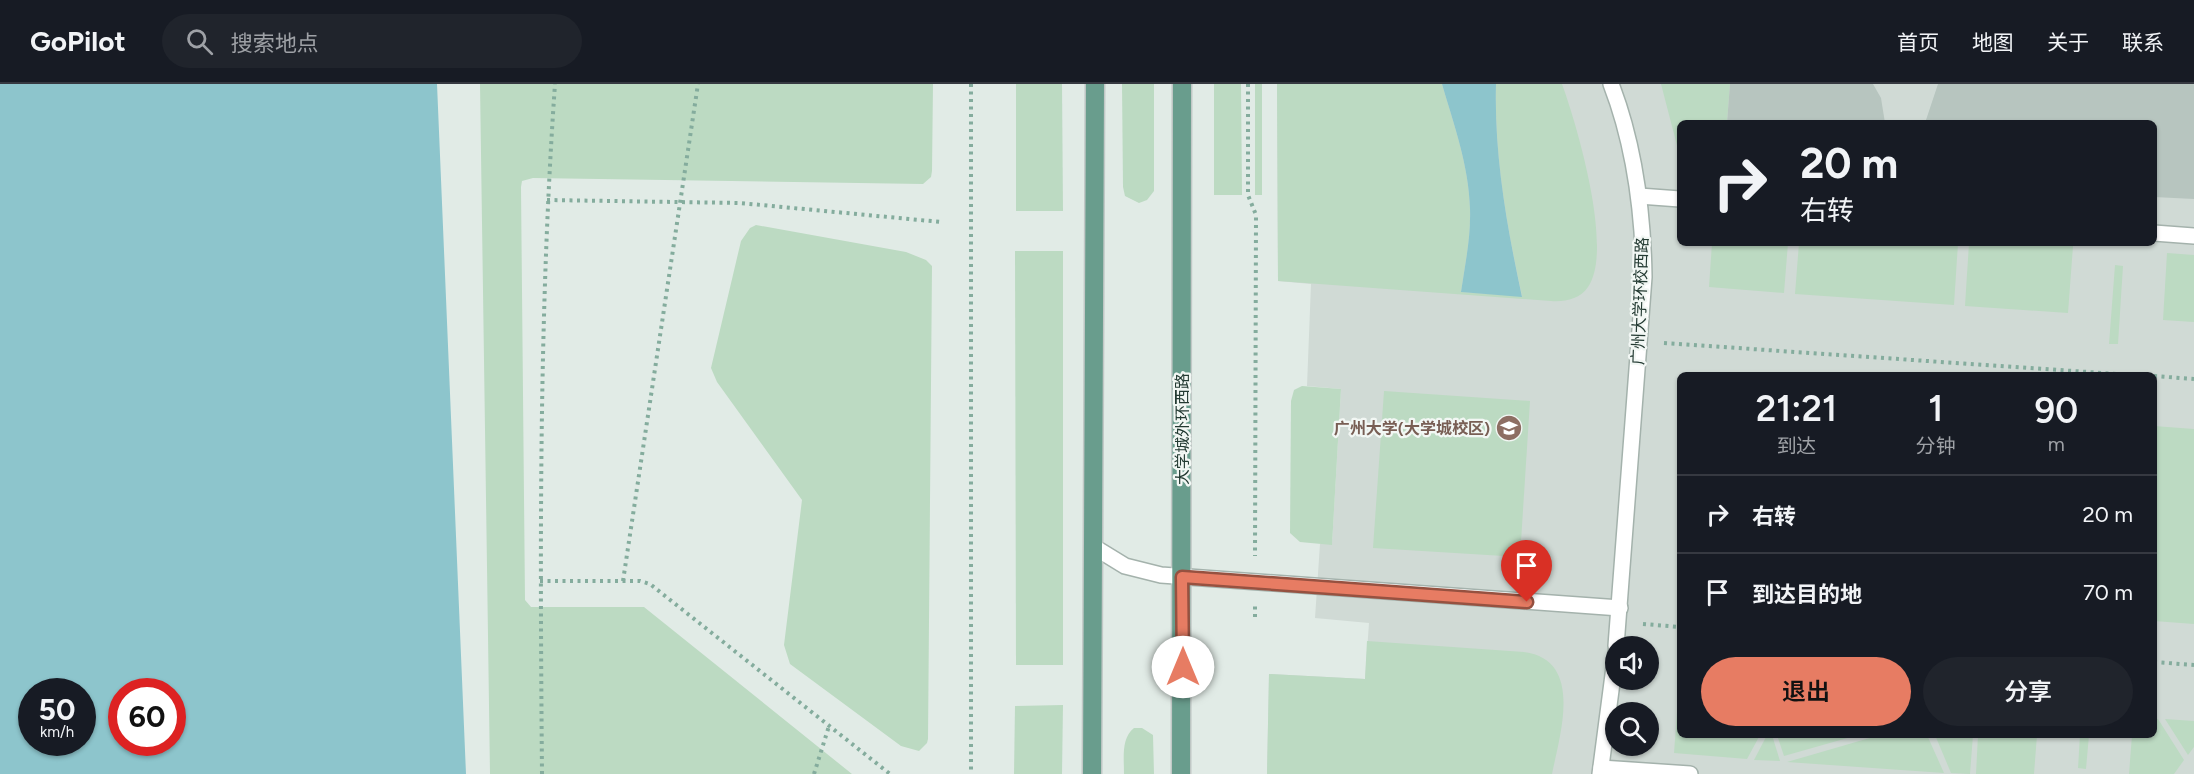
<!DOCTYPE html>
<html lang="zh">
<meta charset="utf-8">
<style>
:root{--surface:#171b24;--page:#20242c;--text:#f1f3f6;--muted:#9ea1a6;--line:#363941;--accent:#e77c63}
body{margin:0;font-family:Figtree,"Noto Sans SC",sans-serif;background:var(--page);color:var(--text);height:100vh;display:flex;flex-direction:column;font-size:22px;white-space:nowrap}
*{box-sizing:border-box;margin:0}
p{font-size:20px;color:var(--muted)}
.icon{flex:none;width:33px;height:33px;fill:none;stroke:currentColor;stroke-width:2;stroke-linecap:round;stroke-linejoin:round}
.map{position:relative;flex:1;overflow:hidden}
.side{position:absolute;left:1677px;top:288px;width:480px;height:366px;display:flex;flex-direction:column;background:var(--surface);border-radius:9px;box-shadow:0 2px 4px #0004}
.side>*{flex:none}
.top-card{position:absolute;left:1677px;top:36px;width:480px;height:126px;border-radius:9px;box-shadow:0 2px 4px #0004;background:#171b24;color:var(--text);overflow:hidden}
.controls{position:absolute;left:1605px;top:552px;display:grid;gap:12px}
.controls a{display:grid;place-items:center;width:54px;height:54px;border-radius:50%;background:var(--surface);box-shadow:0 2px 4px #0004;font-size:30px}
.speed{position:absolute;left:18px;top:594px;display:flex;gap:12px;font-size:30px;font-weight:700;text-align:center}
.speed>*{display:grid;place-content:center;width:78px;height:78px;border-radius:50%;background:var(--surface);box-shadow:0 2px 4px #0004;line-height:1}
.speed small{font-size:15px;font-weight:400}
.speed .limit{border:9px solid #d22;background:#fff;color:#111}
.pin{position:absolute;display:grid;place-items:center;width:51px;height:51px;color:#fff;margin:-62px -26px;border-radius:50% 50% 50% 0;rotate:-45deg;box-shadow:0 0 6px #0007}
.pin .icon{rotate:45deg}
.me{position:absolute;width:66px;margin:-33px;rotate:0deg;stroke-linejoin:round;filter:drop-shadow(0 0 4px #0008)}
.turn{display:flex;align-items:center;gap:21px;height:126px;padding:0 24px;font-size:27px}
.turn .icon{width:78px;height:78px;stroke-width:2.5}
.turn b{display:block;font-size:42px;line-height:51px}
.eta{display:flex;justify-content:space-evenly;align-items:center;height:102px;text-align:center}
.eta b{font-size:36px;font-weight:600;line-height:42px}
.button{display:flex;gap:12px;margin-top:auto;padding:12px 24px}
.button a{flex:1;height:69px;border-radius:36px;background:var(--accent);color:#111;font-size:24px;font-weight:600;line-height:69px;text-align:center}
.button a+a{background:var(--page);color:var(--text)}
ul{padding:0;list-style:none}
li{display:flex;align-items:center;gap:18px;height:78px;padding:0 24px;border-top:2px solid var(--line)}
li div{flex:1}
li b{display:block;font-size:22px}
li em{font-style:normal}
header{display:flex;align-items:center;gap:36px;box-sizing:border-box;height:84px;padding:0 30px;background:var(--surface);border-bottom:2px solid var(--line)}
header strong{font-size:28px}
nav{display:flex;gap:33px;margin-inline-start:auto;font-size:21px}
.search{width:420px;height:54px;background:var(--page);display:flex;align-items:center;gap:15px;box-sizing:border-box;padding:0 21px;border-radius:33px;color:var(--muted);font-size:22px}
.map>svg:first-child{display:block}
.built{fill:#d0dad5;fill-rule:evenodd}
.green{fill:#bcdac2}
.water{fill:#8dc5cc;fill-rule:evenodd}
.building{fill:#b7c5bf}
.lines{fill:none;stroke-linecap:round;stroke-linejoin:round}
.lane-casing{stroke:#a4b2ac;stroke-width:18}
.primary-casing{stroke:#c1c8c6;stroke-width:21}
.path{stroke:#84ac9d;stroke-width:4;stroke-dasharray:3 4.5;stroke-linecap:butt}
.lane{stroke:#fff;stroke-width:15}
.primary{stroke:#699d8d;stroke-width:18}
.route-casing{stroke:#965140;stroke-width:15}
.route{stroke:#e77c63;stroke-width:10}
.labels{text-anchor:middle;dominant-baseline:central;stroke-width:4.5;stroke-linejoin:round;paint-order:stroke}
.street-label{font-size:16px;fill:#233a32;stroke:#f2f7f4}
.education-label{font-size:16px;font-weight:bold;fill:#785e54;stroke:#f2f7f4;text-anchor:end}
</style>
<header>
<strong>GoPilot</strong>
<div class="search"><svg class="icon" aria-label="search" viewBox="0 0 24 24"><circle cx="10" cy="10" r="6"/><path d="M15 15l6 6"/></svg>搜索地点</div>
<nav><a>首页</a><a>地图</a><a>关于</a><a>联系</a></nav>
</header>
<div class="map">
<svg width="2194" height="690" viewBox="0 0 2194 690">
<rect width="100%" height="100%" fill="#e1ebe6"/>
<!-- built -->
<path class="built" d="M1277,0H2194V690H1267L1269,590L1365,595L1369,539L1315,534L1320,460H1332L1341,305L1307,302L1311,200L1278,197ZM1680,39H2154V159H1680ZM1680,291H2154V651H1680ZM1616,562H1648V596H1616ZM1616,628H1648V662H1616Z"/>
<!-- green -->
<g class="green">
<path d="M480,0H933L932,87L931,93L923,100L533,94L522,97L521,103L525,516L531,523H644L852,690H490Z"/>
<path d="M1016,0H1062L1063,127H1016Z"/>
<path d="M1122,0H1154V107L1147,116L1139,119L1125,112L1123,103Z"/>
<path d="M1214,0H1241L1242,111H1214Z"/>
<rect x="1255" y="0" width="7" height="111"/>
<path d="M1277,0H1442C1454,41 1469,82 1470,125C1471,153 1465,181 1461,208L1522,212C1507,143 1494,71 1496,0H1562C1577,41 1614,166 1588,203C1580,215 1565,218 1551,217L1278,197Z"/>
<path d="M1661,0H1730L1727,39H1680V73Z"/>
<path d="M756,141L906,168L926,176L932,182L928,655L927,659L919,667L901,662L790,580L784,561L802,416L717,298L711,284L741,157L750,144Z"/>
<path d="M1712,159H1788L1784,209L1709,203Z"/>
<path d="M1799,159H1958L1954,221L1795,210Z"/>
<path d="M1969,159L2073,162L2068,229L1965,222Z"/>
<path d="M1015,167H1063V581H1016Z"/>
<path d="M2167,169L2194,171V238L2163,236Z"/>
<path d="M2115,181L2123,182L2118,260H2109Z"/>
<path d="M1302,302L1341,305L1332,461L1300,458L1290,449L1291,317L1294,306Z"/>
<path d="M1384,307L1530,317L1520,473L1373,464Z"/>
<path d="M2154,342L2194,345V540L2154,537Z"/>
<path d="M1367,557L1524,568C1584,576 1560,650 1552,690H1267L1269,590L1365,595Z"/>
<path d="M1679,600L1680,651H1760L1747,675L1674,669Z"/>
<path d="M1063,621L1062,690H1014L1015,622Z"/>
<path d="M2154,634L2158,635L2184,676L2174,690H2129L2132,651H2154Z"/>
<path d="M2165,635L2194,637V663L2188,671Z"/>
<path d="M1134,644H1142L1153,651L1154,690H1124C1124,674 1121,654 1134,644Z"/>
<path d="M1767,651H1772L1780,677L1754,676Z"/>
<path d="M1777,651H1858L1784,672Z"/>
<path d="M1880,651H1927L1944,689L1787,678Z"/>
<path d="M1935,651H1973L1970,690L1951,689Z"/>
<path d="M1978,651H2037L2034,690H1976Z"/>
<path d="M2080,651H2089L2086,685L2078,684Z"/>
</g>
<!-- water -->
<g class="water">
<path d="M0,0H437L466,690H0ZM32,608H82V658H32ZM122,608H172V658H122Z"/>
<path d="M1442,0H1496C1494,71 1507,143 1522,213L1461,208C1465,181 1471,153 1470,125C1469,82 1454,41 1442,0Z"/>
</g>
<!-- building -->
<g class="building">
<path d="M1730,0H1873L1881,14L1885,39H1727Z"/>
<path d="M1938,0H2194V115L2154,113V39H1925Z"/>
</g>
<g class="lines">
<!-- lane casing -->
<g class="lane-casing">
<g id="lane">
<path d="M1611,0C1635,62 1643,127 1644,193L1616,562"/>
<path d="M1639,112L1680,115"/>
<path d="M2154,149L2194,152"/>
<path d="M1094,463L1125,482L1161,491L1620,524"/>
<path d="M1601,684L1690,690"/>
<path d="M1600,690L1616,568"/>
</g>
</g>
<!-- primary casing -->
<g class="primary-casing">
<g id="primary">
<path d="M1092,690L1095,0"/>
<path d="M1181,690L1182,0"/>
</g>
</g>
<!-- path -->
<g class="path">
<path d="M971,0V690"/>
<path d="M1248,0V111L1256,131L1255,472"/>
<path d="M547,116L740,119L941,138"/>
<path d="M1664,259L2132,291"/>
<path d="M2154,292L2194,295"/>
<path d="M540,497H640L650,500L890,690"/>
<path d="M623,497L698,0"/>
<path d="M1255,533V522"/>
<path d="M1643,540L1680,543"/>
<path d="M2154,578L2194,581"/>
<path d="M542,690C540,460 539,229 555,0"/>
<path d="M814,690L829,642"/>
</g>
<!-- lane -->
<use href="#lane" class="lane"/>
<!-- primary -->
<use href="#primary" class="primary"/>
</g>
<g class="lines">
<!-- route casing -->
<g class="route-casing">
<path id="route" d="M1183,583L1182,493L1527,518"/>
</g>
<!-- route -->
<use href="#route" class="route"/>
</g>
<!-- icons -->
<defs>
<g id="university-disc" transform="scale(1.35)"><circle r="9.5" fill="#8d6e63" stroke="#f2f7f4"/><path d="M0-5L7-2L0 1L-7-2ZM-4 1L0 2.5L4 1V4Q0 6-4 4Z" fill="#fff"/></g>
</defs>
<g fill-rule="evenodd">
<use href="#university-disc" x="1509" y="344"/>
</g>
<g class="labels">
<!-- street labels -->
<g class="street-label">
<text transform="translate(1640 217) rotate(-88)">广州大学环校西路</text>
<text transform="translate(1182 345) rotate(-90)">大学城外环西路</text>
</g>
<!-- education labels -->
<g class="education-label">
<text x="1490" y="344">广州大学(大学城校区)</text>
</g>
</g>
</svg>
<div class="controls">
<a><svg class="icon" aria-label="sound" viewBox="0 0 24 24"><path d="M4 9h4l5-4v14l-5-4H4zM17 9q2 3 0 6"/></svg></a>
<a><svg class="icon" aria-label="search" viewBox="0 0 24 24"><circle cx="10" cy="10" r="6"/><path d="M15 15l6 6"/></svg></a>
</div>
<div class="speed"><div>50<small>km/h</small></div><div class="limit">60</div></div>
<div class="pin" style="left:1527px;top:518px;background:#d93025"><svg class="icon" aria-label="arrive" viewBox="0 0 24 24"><path d="M6 21V4h12l-3 4 3 4H6"/></svg></div>
<svg class="me" style="left:1183px;top:583px" viewBox="-20 -20 40 40"><circle r="19" fill="#fff"/><path d="M0-13L10 11 0 6-10 11z" fill="#e77c63"/></svg>
<div class="top-card">
<div class="turn"><svg class="icon" aria-label="right" viewBox="0 0 24 24"><path d="M7 20v-9h11M14 6l5 5-5 5"/></svg><div><b>20 m</b>右转</div></div>
</div>
<section class="side">
<div class="eta">
<div><b>21:21</b><p>到达</p></div>
<div><b>1</b><p>分钟</p></div>
<div><b>90</b><p>m</p></div>
</div>
<ul>
<li><svg class="icon" aria-label="right" viewBox="0 0 24 24"><path d="M7 20v-9h11M14 6l5 5-5 5"/></svg><div><b>右转</b></div><em>20 m</em></li>
<li><svg class="icon" aria-label="arrive" viewBox="0 0 24 24"><path d="M6 21V4h12l-3 4 3 4H6"/></svg><div><b>到达目的地</b></div><em>70 m</em></li>
</ul>
<div class="button"><a>退出</a><a>分享</a></div>
</section>
</div>
